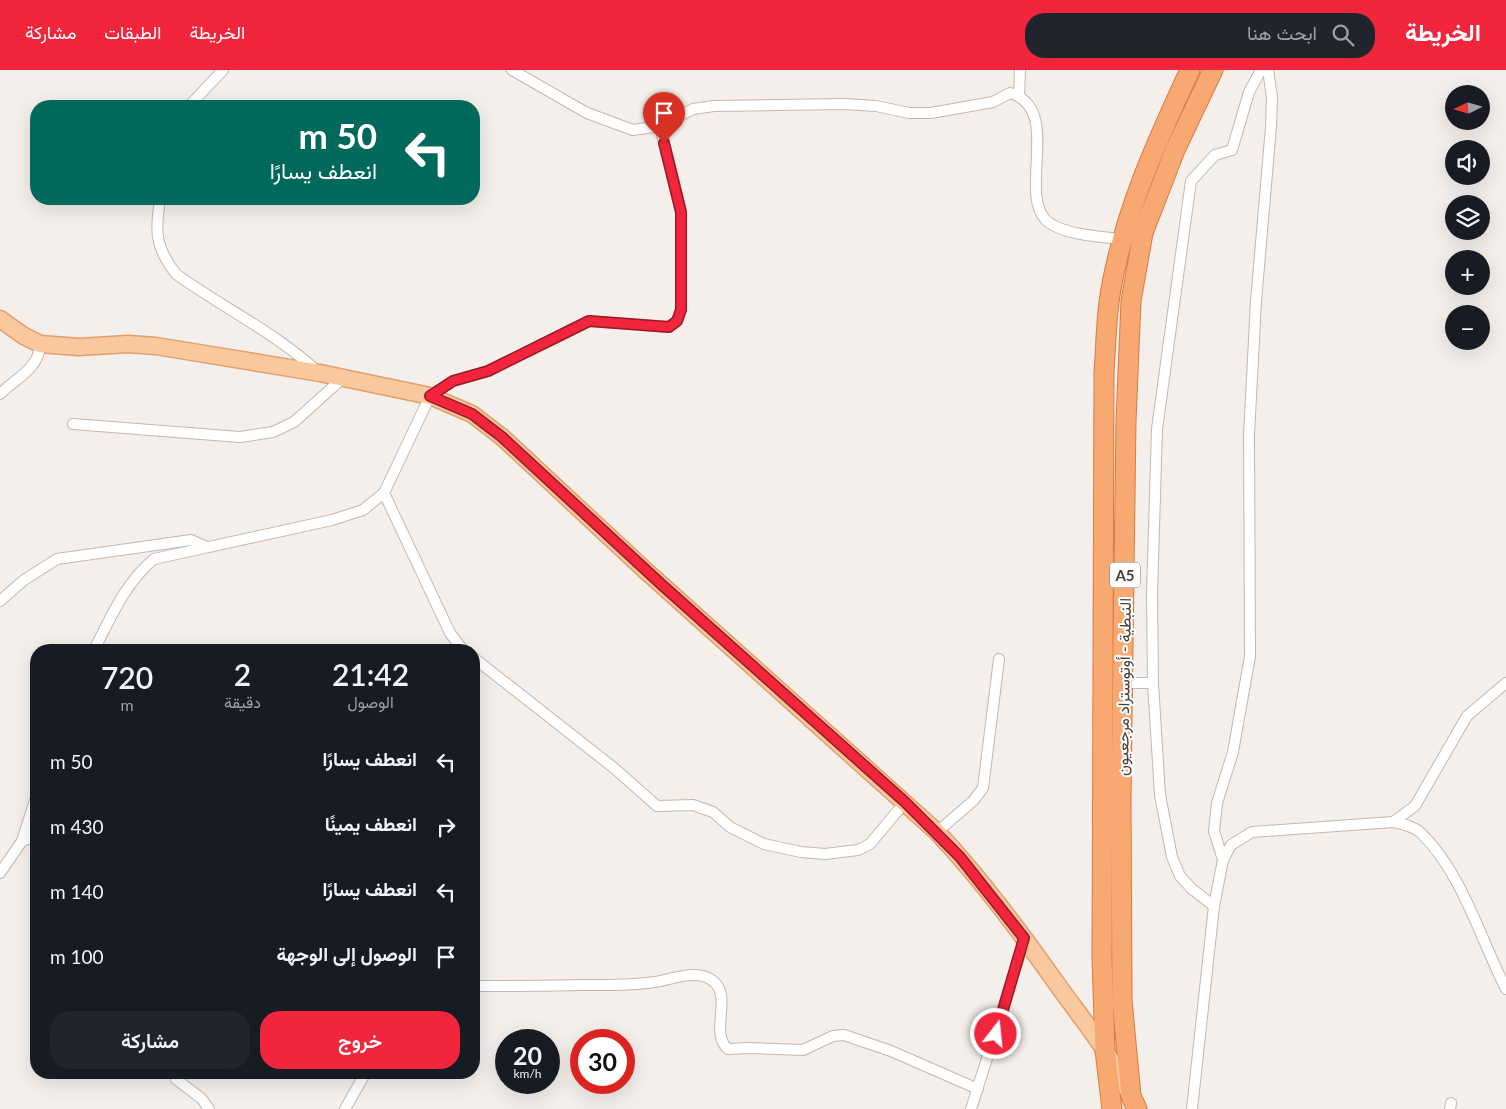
<!DOCTYPE html>
<html lang="ar">
<meta charset="utf-8">
<style>
:root{--surface:#171b24;--page:#20242c;--text:#f1f3f6;--muted:#9ea1a6;--accent:#f1253b}
body{margin:0;font-family:Lato,Vazirmatn,sans-serif;background:var(--page);color:var(--text);direction:rtl;height:100vh;display:flex;flex-direction:column;font-size:19px;white-space:nowrap}
*{box-sizing:border-box;margin:0}
p{font-size:16px;color:var(--muted)}
.icon{flex:none;width:28px;height:28px;fill:none;stroke:currentColor;stroke-width:2;stroke-linecap:round;stroke-linejoin:round}
.map{position:relative;flex:1;overflow:hidden;direction:ltr}
.drawer{position:absolute;left:30px;top:574px;width:450px;height:435px;display:flex;flex-direction:column;background:var(--surface);border-radius:20px;box-shadow:0 5px 20px #0002;direction:rtl}
.drawer>*{flex:none}
.guide{position:absolute;left:30px;top:30px;width:450px;height:105px;border-radius:20px;box-shadow:0 5px 20px #0002;direction:rtl;background:#00695c;color:#fff;overflow:hidden}
.needle{width:32px;rotate:265deg}
.controls{position:absolute;left:1445px;top:15px;display:grid;gap:10px}
.controls a{display:grid;place-items:center;width:45px;height:45px;border-radius:50%;background:var(--surface);box-shadow:0 5px 20px #0002;font-size:25px}
.speed{position:absolute;left:495px;top:959px;display:flex;gap:10px;font-size:25px;font-weight:700;text-align:center}
.speed>*{display:grid;place-content:center;width:65px;height:65px;border-radius:50%;background:var(--surface);box-shadow:0 5px 20px #0002;line-height:1}
.speed small{font-size:12px;font-weight:400}
.speed .limit{border:8px solid #d22;background:#fff;color:#111}
.pin{position:absolute;display:grid;place-items:center;width:42px;height:42px;color:#fff;margin:-51px -21px;border-radius:50% 50% 50% 0;rotate:-45deg;box-shadow:0 0 5px #0007}
.pin .icon{rotate:45deg}
.me{position:absolute;width:55px;margin:-28px;rotate:16deg;stroke-linejoin:round;filter:drop-shadow(0 0 4px #0008)}
.turn{display:flex;align-items:center;gap:18px;height:105px;padding:0 20px;font-size:22px}
.turn .icon{width:65px;height:65px;stroke-width:2.5}
.turn b{display:block;font-size:35px;line-height:42px}
.eta{display:flex;justify-content:space-evenly;align-items:center;height:85px;text-align:center}
.eta b{font-size:30px;font-weight:600;line-height:35px}
.action{display:flex;gap:10px;margin-top:auto;padding:10px 20px}
.action a{flex:1;height:58px;border-radius:20px;background:var(--accent);color:#fff;font-size:20px;font-weight:600;line-height:58px;text-align:center}
.action a+a{background:var(--page);color:var(--text)}
ul{padding:0;list-style:none}
li{display:flex;align-items:center;gap:15px;height:65px;padding:0 20px}
li div{flex:1}
li b{display:block;font-size:19px}
li em{font-style:normal}
header{display:flex;align-items:center;gap:30px;box-sizing:border-box;height:70px;padding:0 25px;background:var(--accent);color:#fff}
header strong{font-size:24px}
nav{display:flex;gap:28px;margin-inline-start:auto;font-size:18px}
.search{width:350px;height:45px;background:var(--page);display:flex;align-items:center;gap:12px;box-sizing:border-box;padding:0 18px;border-radius:20px;color:var(--muted);font-size:19px}
.map>svg:first-child{display:block}
.lines{fill:none;stroke-linecap:round;stroke-linejoin:round}
.street-casing{stroke:#c3b7b0;stroke-width:12}
.primary-casing{stroke:#dfa06d;stroke-width:19}
.highway-casing{stroke:#d87a41;stroke-width:21}
.street{stroke:#fff;stroke-width:10}
.primary{stroke:#fac89e;stroke-width:16}
.highway{stroke:#f8a972;stroke-width:19}
.route-casing{stroke:#9d1826;stroke-width:12}
.route{stroke:#f1253b;stroke-width:9}
.labels{text-anchor:middle;dominant-baseline:central;stroke-width:4;stroke-linejoin:round;paint-order:stroke}
.shield{fill:#fff;stroke:#7f7874;stroke-width:1}
.shield-label{font-size:15px;font-weight:bold;fill:#483e39}
.street-label{font-size:16px;fill:#483e39;stroke:#fff}
</style>
<header>
<strong>الخريطة</strong>
<div class="search"><svg class="icon" aria-label="search" viewBox="0 0 24 24"><circle cx="10" cy="10" r="6"/><path d="M15 15l6 6"/></svg>ابحث هنا</div>
<nav><a>الخريطة</a><a>الطبقات</a><a>مشاركة</a></nav>
</header>
<div class="map">
<svg width="1506" height="1039" viewBox="0 0 1506 1039">
<rect width="100%" height="100%" fill="#f4efea"/>
<g class="lines">
<!-- street casing -->
<g class="street-casing">
<g id="street">
<path d="M512,0L587,43L633,60L660,56L693,39L714,36L844,34L876,36L909,43H931L993,32L1010,23C1062,38 1019,120 1045,149C1060,165 1102,167 1123,169"/>
<path d="M1019,26L1020,0"/>
<path d="M189,36L223,0"/>
<path d="M160,129C155,161 155,177 176,204C223,238 275,262 318,302"/>
<path d="M0,324C15,309 40,298 40,274"/>
<path d="M73,354L240,367L273,362L294,352L343,308"/>
<path d="M384,423L450,563L463,580"/>
<path d="M0,531L24,510L57,489L191,470L207,477"/>
<path d="M94,580C111,547 125,513 154,489L332,450L363,440L384,423L430,326L453,311L488,301L589,251L669,257L677,251L681,239V142L660,56"/>
<path d="M474,588L614,698L657,736L693,735L713,742L730,757L764,774L801,782L825,784L858,780L870,774L905,732"/>
<path d="M1124,613H1153"/>
<path d="M1393,752L1415,736L1467,646L1506,613"/>
<path d="M937,762L973,731L983,718L999,589"/>
<path d="M22,771L36,766"/>
<path d="M1223,790L1214,761L1217,733L1233,682L1250,586L1249,365L1256,231L1271,57L1272,27L1268,0"/>
<path d="M0,803L22,771L36,727"/>
<path d="M1214,836L1192,819L1180,806L1172,787L1160,725L1153,613L1152,524L1157,359L1191,111L1215,85L1232,80L1249,22L1261,0"/>
<path d="M474,916C508,916 543,916 577,915C602,915 629,916 654,912C671,910 697,898 713,911C733,926 709,964 728,979L747,978L803,980L833,966L844,965L891,981L978,1019"/>
<path d="M176,1009L202,1029L209,1039"/>
<path d="M345,1039L366,1002"/>
<path d="M971,1039L1025,868"/>
<path d="M1192,1039L1214,836L1223,790L1231,775L1252,762L1393,752C1402,754 1413,756 1421,763C1461,801 1481,870 1506,919"/>
<path d="M1450,1039L1451,1033"/>
</g>
</g>
<!-- primary casing -->
<g class="primary-casing">
<path id="primary" d="M0,249L24,266L40,274L79,277L128,274L156,276L320,303L430,326L472,344L502,367L646,501L937,762C983,811 1023,866 1062,921C1086,954 1112,986 1129,1023"/>
</g>
<!-- highway casing -->
<g class="highway-casing">
<g id="highway">
<path d="M1112,1039L1105,980L1102,889L1104,303C1106,275 1106,246 1111,219C1125,141 1157,71 1190,0"/>
<path d="M1137,1039L1131,1026L1122,930L1121,729L1126,351L1131,231L1143,163L1175,80L1213,0"/>
</g>
</g>
<!-- street -->
<use href="#street" class="street"/>
<!-- primary -->
<use href="#primary" class="primary"/>
<!-- highway -->
<use href="#highway" class="highway"/>
</g>
<g class="lines">
<!-- route casing -->
<g class="route-casing">
<path id="route" d="M664,73L681,142V240L677,251L669,257L589,251L488,301L453,311L430,326L472,344L502,367L661,514L905,732L960,787L1024,868L996,964"/>
</g>
<!-- route -->
<use href="#route" class="route"/>
</g>
<g class="labels">
<!-- shield labels -->
<rect class="shield" x="1110" y="492.5" width="30" height="25" rx="4"/>
<g class="shield-label">
<text x="1125" y="505">A5</text>
</g>
<!-- street labels -->
<g class="street-label">
<text transform="translate(1123 617) rotate(-89)">النبطية - أوتوستراد مرجعيون</text>
</g>
</g>
</svg>
<div class="controls">
<a><svg class="needle" viewBox="-14 -14 28 28"><path d="M0-13l5 13h-10z" fill="#e53935"/><path d="M0 13l5-13h-10z" fill="#9ea1a6"/></svg></a>
<a><svg class="icon" aria-label="sound" viewBox="0 0 24 24"><path d="M4 9h4l5-4v14l-5-4H4zM17 9q2 3 0 6"/></svg></a>
<a><svg class="icon" aria-label="layers" viewBox="0 0 24 24"><path d="M12 4l9 5-9 5-9-5zM3 14l9 5 9-5"/></svg></a>
<a>+</a>
<a>−</a>
</div>
<div class="speed"><div>20<small>km/h</small></div><div class="limit">30</div></div>
<div class="pin" style="left:664px;top:73px;background:#d93025"><svg class="icon" aria-label="arrive" viewBox="0 0 24 24"><path d="M6 21V4h12l-3 4 3 4H6"/></svg></div>
<svg class="me" style="left:996px;top:964px" viewBox="-20 -20 40 40"><circle r="17" fill="#f1253b" stroke="#fff" stroke-width="3"/><path d="M0-11L8 9 0 5-8 9z" fill="#fff"/></svg>
<div class="guide">
<div class="turn"><svg class="icon" aria-label="left" viewBox="0 0 24 24"><path d="M17 20v-9H6M10 6l-5 5 5 5"/></svg><div><b>50 m</b>انعطف يسارًا</div></div>
</div>
<section class="drawer">
<div class="eta">
<div><b>21:42</b><p>الوصول</p></div>
<div><b>2</b><p>دقيقة</p></div>
<div><b>720</b><p>m</p></div>
</div>
<ul>
<li><svg class="icon" aria-label="left" viewBox="0 0 24 24"><path d="M17 20v-9H6M10 6l-5 5 5 5"/></svg><div><b>انعطف يسارًا</b></div><em>50 m</em></li>
<li><svg class="icon" aria-label="right" viewBox="0 0 24 24"><path d="M7 20v-9h11M14 6l5 5-5 5"/></svg><div><b>انعطف يمينًا</b></div><em>430 m</em></li>
<li><svg class="icon" aria-label="left" viewBox="0 0 24 24"><path d="M17 20v-9H6M10 6l-5 5 5 5"/></svg><div><b>انعطف يسارًا</b></div><em>140 m</em></li>
<li><svg class="icon" aria-label="arrive" viewBox="0 0 24 24"><path d="M6 21V4h12l-3 4 3 4H6"/></svg><div><b>الوصول إلى الوجهة</b></div><em>100 m</em></li>
</ul>
<div class="action"><a>خروج</a><a>مشاركة</a></div>
</section>
</div>
